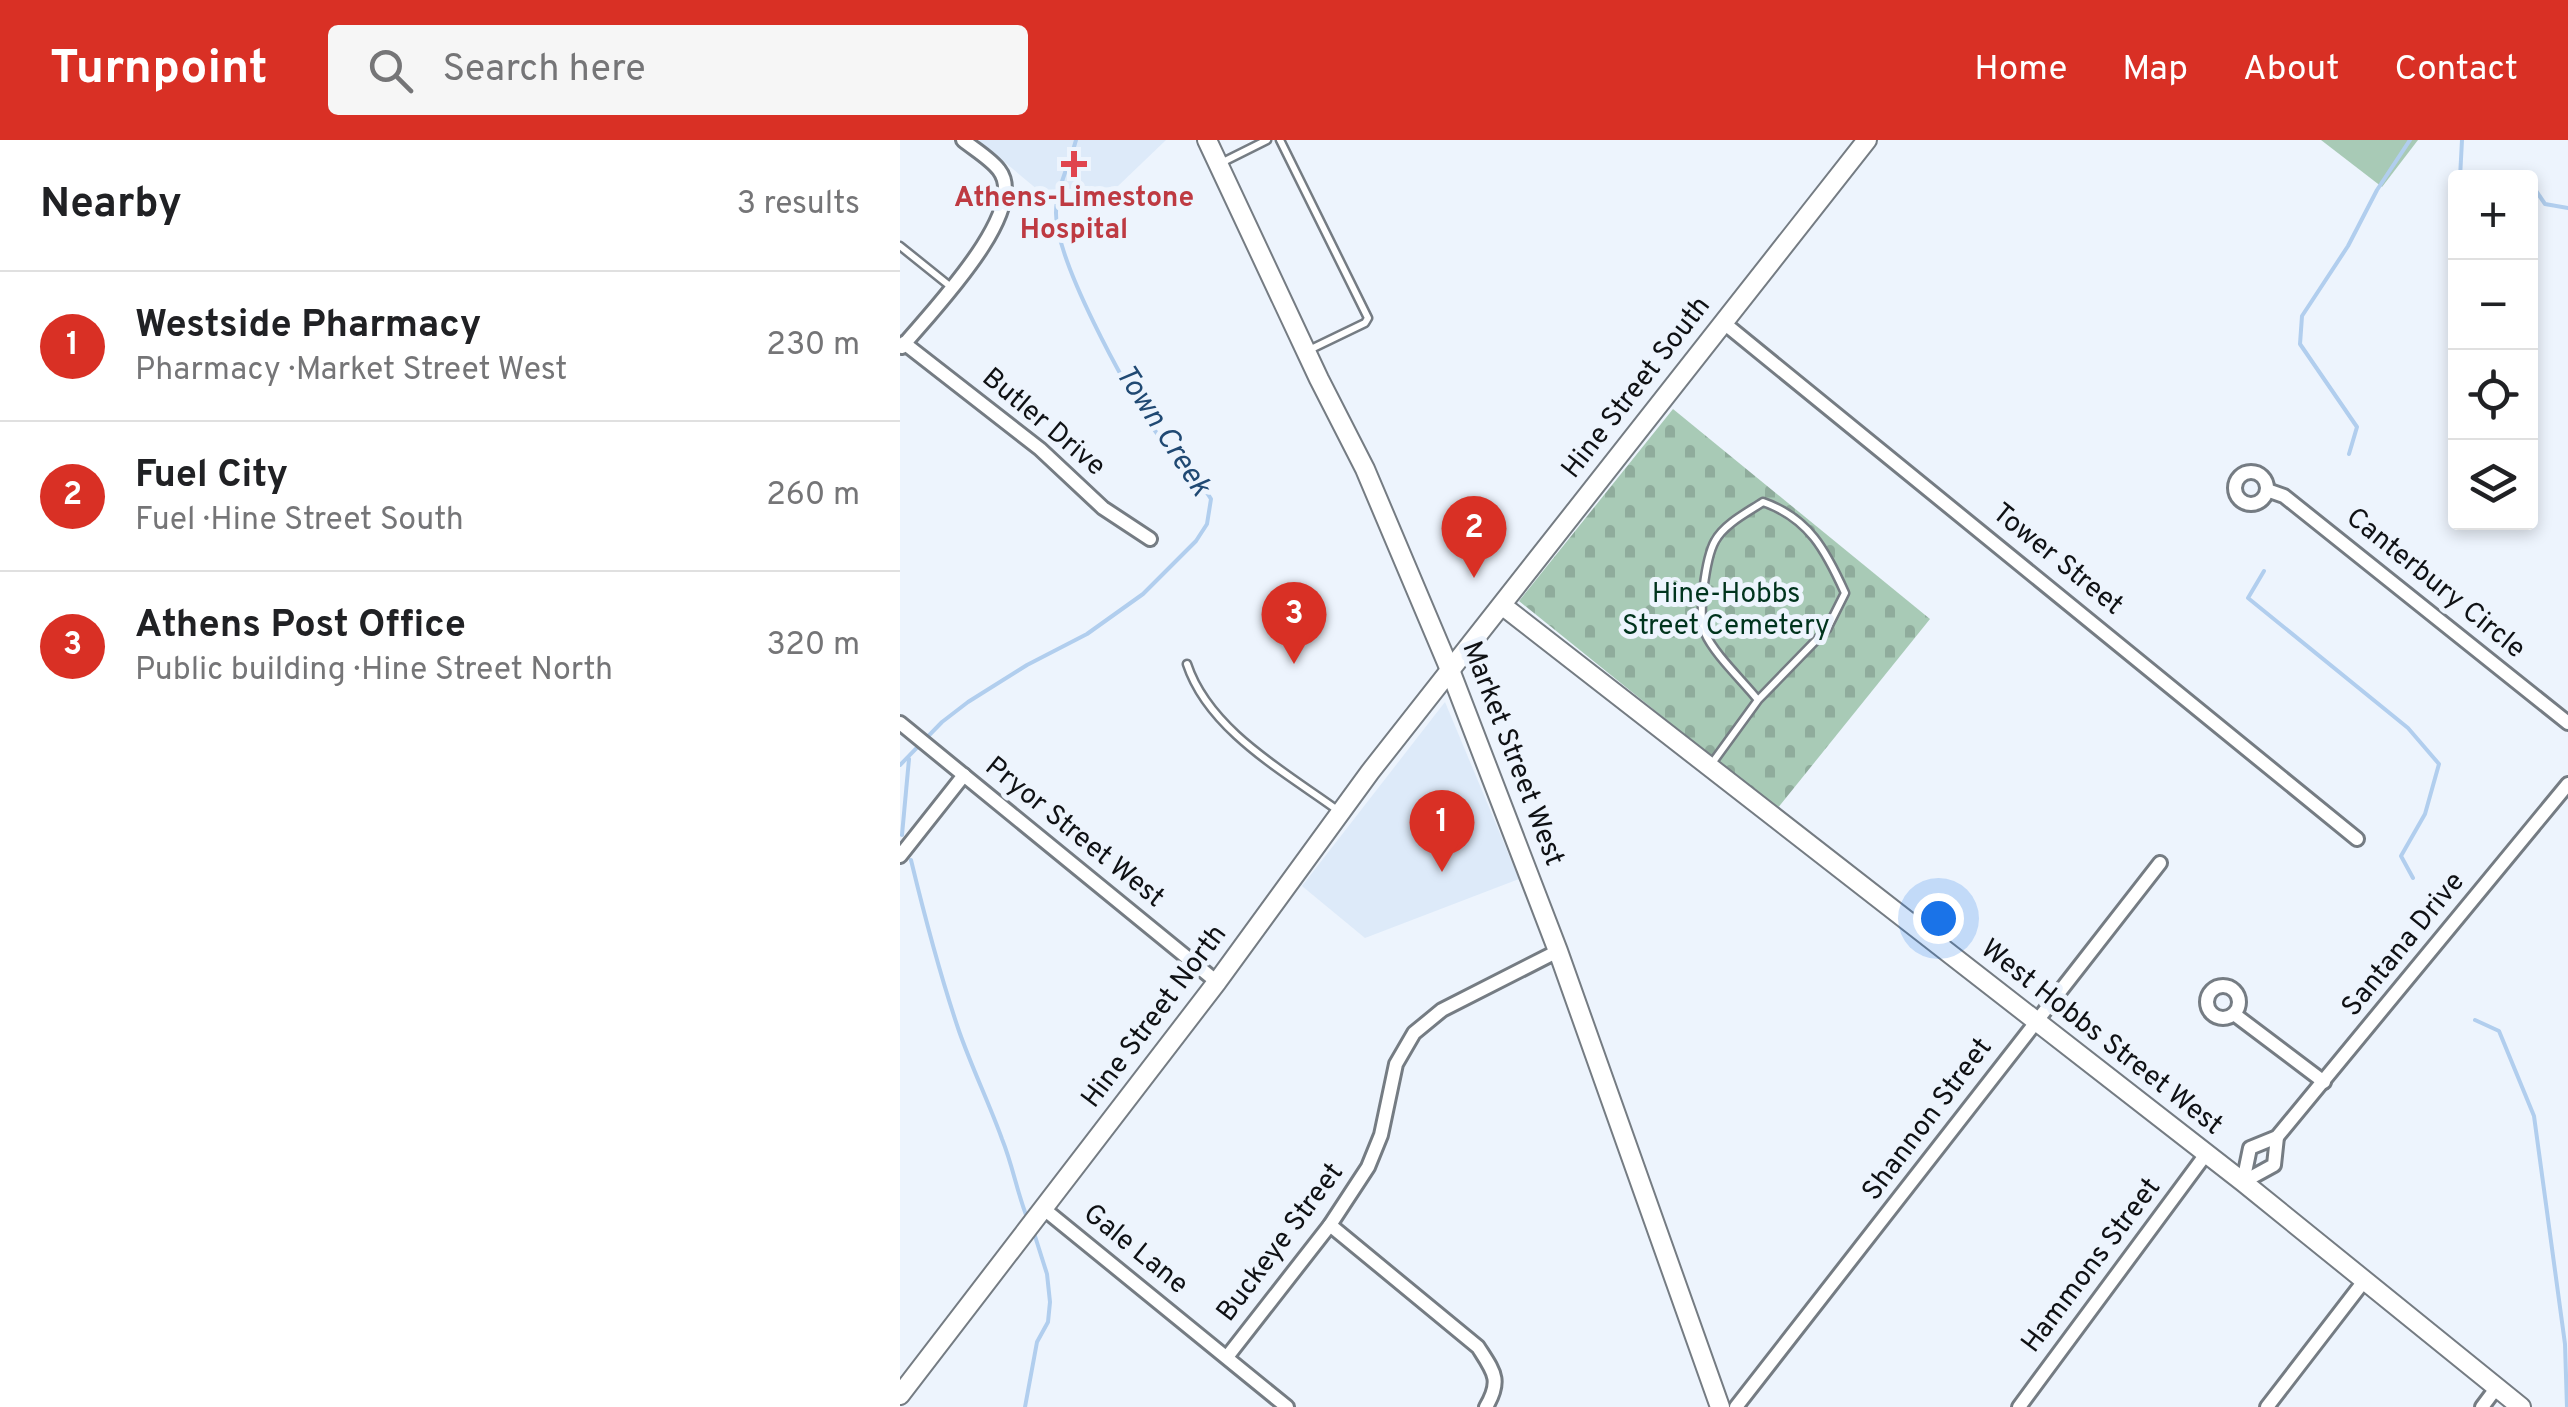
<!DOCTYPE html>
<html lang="en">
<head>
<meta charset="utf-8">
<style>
	:root { --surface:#fff; --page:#f6f6f6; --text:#202124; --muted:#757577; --line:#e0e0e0; --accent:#d93025 }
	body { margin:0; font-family:Overpass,sans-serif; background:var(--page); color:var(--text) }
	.controls { position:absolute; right:30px; top:30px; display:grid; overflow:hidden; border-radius:10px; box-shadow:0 5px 15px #0003 }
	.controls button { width:90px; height:90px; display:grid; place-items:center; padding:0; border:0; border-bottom:2px solid var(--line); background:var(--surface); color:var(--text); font:50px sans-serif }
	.you { position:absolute; left:1038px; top:778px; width:35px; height:35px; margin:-25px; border:8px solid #fff; border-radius:50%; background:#1a73e8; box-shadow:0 0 0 15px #1a73e833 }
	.badge { display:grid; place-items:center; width:65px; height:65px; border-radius:50%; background:var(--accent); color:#fff; font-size:32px; font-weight:700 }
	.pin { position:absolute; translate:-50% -82px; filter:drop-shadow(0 2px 5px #0008) }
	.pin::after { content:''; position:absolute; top:52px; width:35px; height:30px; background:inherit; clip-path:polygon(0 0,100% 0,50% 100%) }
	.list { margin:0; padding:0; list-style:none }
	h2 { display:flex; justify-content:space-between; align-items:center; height:130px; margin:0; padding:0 40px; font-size:42px }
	h2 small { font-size:32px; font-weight:400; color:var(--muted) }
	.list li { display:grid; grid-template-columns:65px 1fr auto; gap:30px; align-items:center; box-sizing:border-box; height:150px; padding:0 40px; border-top:2px solid var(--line) }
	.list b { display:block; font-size:38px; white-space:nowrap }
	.list p { margin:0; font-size:32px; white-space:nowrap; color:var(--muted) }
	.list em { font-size:32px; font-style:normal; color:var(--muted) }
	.icon { flex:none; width:55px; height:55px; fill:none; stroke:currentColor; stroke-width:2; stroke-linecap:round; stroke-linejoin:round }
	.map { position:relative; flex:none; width:1668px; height:1267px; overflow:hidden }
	header { display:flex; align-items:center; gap:60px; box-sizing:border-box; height:140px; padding:0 50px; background:var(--accent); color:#fff }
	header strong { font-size:48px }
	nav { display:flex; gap:55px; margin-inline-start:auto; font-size:35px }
	.search { width:700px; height:90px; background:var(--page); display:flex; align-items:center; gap:25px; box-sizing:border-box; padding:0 35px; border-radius:10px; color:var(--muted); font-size:38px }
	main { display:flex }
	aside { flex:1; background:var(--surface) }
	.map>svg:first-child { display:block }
</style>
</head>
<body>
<header>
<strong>Turnpoint</strong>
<div class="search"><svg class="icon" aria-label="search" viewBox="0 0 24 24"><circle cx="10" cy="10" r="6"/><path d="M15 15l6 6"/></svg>Search here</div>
<nav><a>Home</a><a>Map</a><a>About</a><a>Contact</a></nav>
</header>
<main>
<aside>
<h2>Nearby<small>3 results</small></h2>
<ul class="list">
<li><span class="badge">1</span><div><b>Westside Pharmacy</b><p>Pharmacy · Market Street West</p></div><em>230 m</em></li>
<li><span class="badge">2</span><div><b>Fuel City</b><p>Fuel · Hine Street South</p></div><em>260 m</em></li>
<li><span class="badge">3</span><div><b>Athens Post Office</b><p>Public building · Hine Street North</p></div><em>320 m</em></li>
</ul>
</aside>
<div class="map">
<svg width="1668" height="1267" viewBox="0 0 1668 1267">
	<defs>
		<pattern id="cemetery-stones" width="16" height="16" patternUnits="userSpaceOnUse" patternTransform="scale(2.5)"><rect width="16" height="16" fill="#a8cab6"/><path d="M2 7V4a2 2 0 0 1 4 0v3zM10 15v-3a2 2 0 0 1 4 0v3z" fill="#8fac9c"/></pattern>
	</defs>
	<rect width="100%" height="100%" fill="#edf4fd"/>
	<g fill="#ddeaf9">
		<polygon points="78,0 266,0 217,47 138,50"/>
		<polygon points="545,562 619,739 465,798 402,746"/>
	</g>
	<polygon fill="url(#cemetery-stones)" points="773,269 1030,479 877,669 619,461"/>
	<polygon fill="#a8cab6" points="1421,0 1518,0 1482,47"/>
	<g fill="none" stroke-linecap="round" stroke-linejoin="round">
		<g stroke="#b1ceee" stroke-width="4">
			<polyline points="1560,38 1562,0"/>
			<polyline points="1599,38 1604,33 1624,33 1627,38"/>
			<polyline points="1630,42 1645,64 1668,68"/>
			<polyline points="1449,314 1457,287 1400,204 1402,176 1448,106 1477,50 1510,0"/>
			<polyline points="1364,431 1348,458 1508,588 1539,624 1525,674 1501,716 1513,738"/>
			<path d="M0,625L42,582L68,562L127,525L187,494L243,454L296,401L307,384L311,359C295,332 271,314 253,288C225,246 156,122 156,73C156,49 170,23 176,0"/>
			<polyline points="2,695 9,619"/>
			<path d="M11,720C25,778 40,835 59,891C72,928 89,963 102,999C113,1026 117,1053 128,1080"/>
			<polyline points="1575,880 1599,891 1634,976 1665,1204 1667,1267"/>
			<polyline points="125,1267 137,1202 148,1182 150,1162 147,1134 134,1093"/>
		</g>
		<g stroke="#757c83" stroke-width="11">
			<g id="lane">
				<polyline points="380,0 468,178 465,183 407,211"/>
				<polyline points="319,24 367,0"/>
				<polyline points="0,106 51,147"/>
				<path d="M287,524C309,591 387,633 440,672"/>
				<path d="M810,626L858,560L927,489L945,453C926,411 909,378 863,362C848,372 824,384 815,401C806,417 797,477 805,493C814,514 843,541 858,560"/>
			</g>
		</g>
		<g stroke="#757c83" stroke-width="18">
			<g id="street">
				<polyline points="824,183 1457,699"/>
				<polyline points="4,203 140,309 203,368 250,399"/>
				<path d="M2,207C27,176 131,71 99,30C91,19 74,9 63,0"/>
				<circle cx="1351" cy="348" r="16"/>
				<polyline points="1367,350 1384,356 1668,583"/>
				<polyline points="0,583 317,842"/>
				<polyline points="0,716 64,635"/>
				<circle cx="1323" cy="862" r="16"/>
				<polyline points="1334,874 1424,942"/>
				<polyline points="1343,1042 1350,1008 1377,997 1668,644"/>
				<polyline points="1343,1042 1374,1025 1377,997"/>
				<polyline points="144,1069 387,1267"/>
				<path d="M430,1085L578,1207C594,1232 602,1240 586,1267"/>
				<polyline points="327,1217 430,1085 468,1027 481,995 496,924 514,893 542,870 658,811"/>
				<polyline points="836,1267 1260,723"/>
				<polyline points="1119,1267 1306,1014"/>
				<polyline points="1367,1267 1464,1141"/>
				<polyline points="1582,1267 1597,1247"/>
			</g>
		</g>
		<g stroke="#757c83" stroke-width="22">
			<g id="secondary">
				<polyline points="307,0 419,239 465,329 550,530 658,811 820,1267"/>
				<polyline points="603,466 1343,1042 1621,1267"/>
				<polyline points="0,1255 317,842 470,632 967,0"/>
			</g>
		</g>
		<use href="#lane" stroke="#fff" stroke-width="6"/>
		<use href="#street" stroke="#fff" stroke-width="12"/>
		<use href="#secondary" stroke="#fff" stroke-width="18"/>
	</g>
	<path fill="#e0444e" stroke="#edf4fd" stroke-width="4" d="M169 9h10v10h10v10h-10v10h-10v-10h-10v-10h10z"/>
	<g text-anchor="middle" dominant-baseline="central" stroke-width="10" stroke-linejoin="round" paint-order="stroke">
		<g font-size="28" font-weight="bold" fill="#be3a42" stroke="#edf4fd">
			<text x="174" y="59">Athens-Limestone<tspan x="174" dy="32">Hospital</tspan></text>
		</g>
		<g font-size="28" fill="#0f1114" stroke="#edf4fd">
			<text transform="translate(737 248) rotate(-52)">Hine Street South</text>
			<text transform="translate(143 283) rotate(40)">Butler Drive</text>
			<text transform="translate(1157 420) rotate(39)">Tower Street</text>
			<text transform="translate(1535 444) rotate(39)">Canterbury Circle</text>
			<text transform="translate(612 614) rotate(69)">Market Street West</text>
			<text transform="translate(174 693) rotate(39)">Pryor Street West</text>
			<text transform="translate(1504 805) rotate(-51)">Santana Drive</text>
			<text transform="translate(255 877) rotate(-53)">Hine Street North</text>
			<text transform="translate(1201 898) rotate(38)">West Hobbs Street West</text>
			<text transform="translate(1028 980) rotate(-53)">Shannon Street</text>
			<text transform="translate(381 1103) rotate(-53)">Buckeye Street</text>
			<text transform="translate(235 1110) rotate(39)">Gale Lane</text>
			<text transform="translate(1192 1126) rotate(-53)">Hammons Street</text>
		</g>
		<g font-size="28" fill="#00341d" stroke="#edf4fd">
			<text x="826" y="455">Hine-Hobbs<tspan x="826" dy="32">Street Cemetery</tspan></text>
		</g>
		<g font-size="30" font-style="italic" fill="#204973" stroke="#edf4fd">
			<text transform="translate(262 291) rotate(57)">Town Creek</text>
		</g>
	</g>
</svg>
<div class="controls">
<button>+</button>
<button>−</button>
<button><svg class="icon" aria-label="locate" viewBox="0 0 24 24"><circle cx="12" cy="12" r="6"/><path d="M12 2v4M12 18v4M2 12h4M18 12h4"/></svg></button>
<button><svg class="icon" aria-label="layers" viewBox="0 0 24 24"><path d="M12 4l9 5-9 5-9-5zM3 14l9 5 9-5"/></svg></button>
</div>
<div class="you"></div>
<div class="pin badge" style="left:542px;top:732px">1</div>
<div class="pin badge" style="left:574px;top:438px">2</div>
<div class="pin badge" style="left:394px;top:524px">3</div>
</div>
</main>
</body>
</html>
